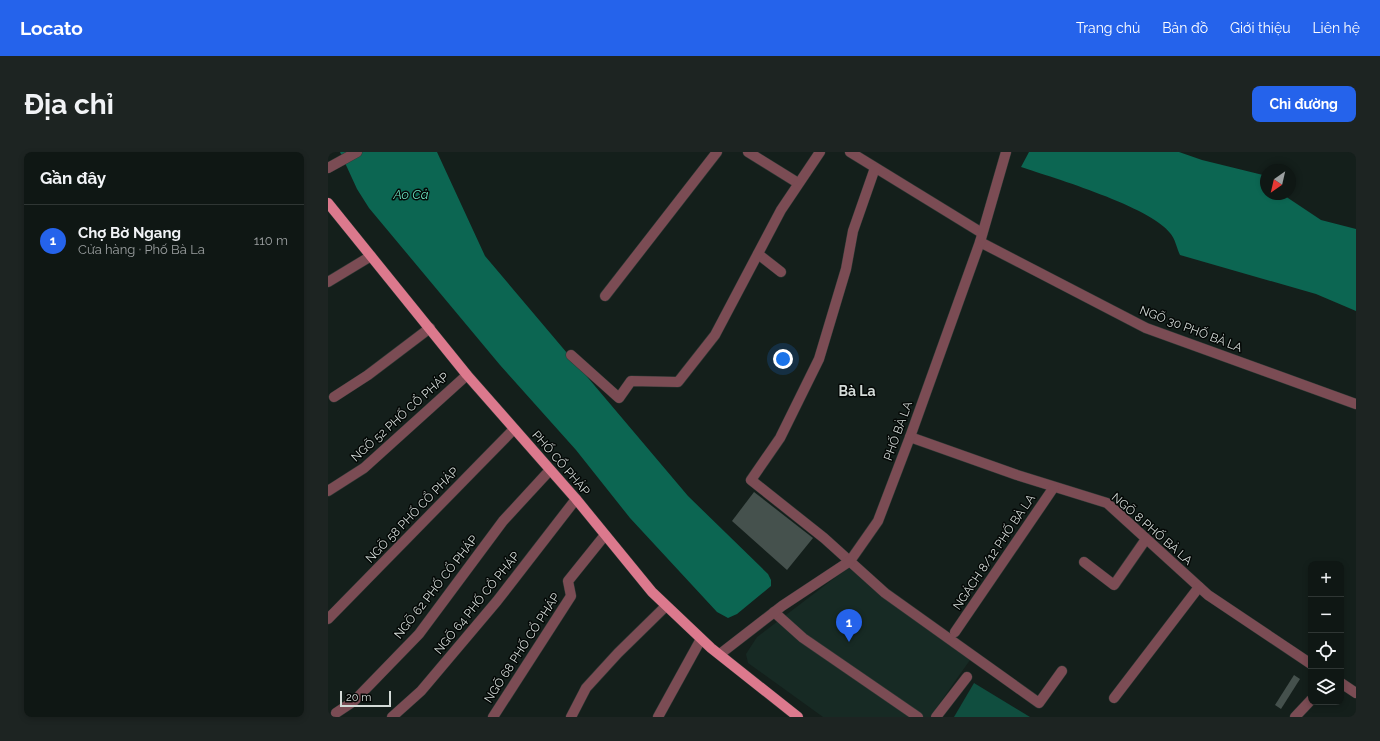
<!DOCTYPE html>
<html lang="vi">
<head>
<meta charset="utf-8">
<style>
	:root { --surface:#0f1714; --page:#1d2422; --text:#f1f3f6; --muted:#9b9fa0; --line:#2f3634; --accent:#2563eb }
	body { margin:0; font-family:Raleway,sans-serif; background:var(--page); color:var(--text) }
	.controls { position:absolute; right:12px; bottom:12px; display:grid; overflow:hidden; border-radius:8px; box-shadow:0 2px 6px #0003 }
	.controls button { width:36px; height:36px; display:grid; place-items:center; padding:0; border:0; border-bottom:1px solid var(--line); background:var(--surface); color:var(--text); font:20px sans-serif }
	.compass { position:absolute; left:932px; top:12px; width:36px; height:36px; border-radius:50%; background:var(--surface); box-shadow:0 2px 6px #0003; rotate:214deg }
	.scale { position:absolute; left:12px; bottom:10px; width:51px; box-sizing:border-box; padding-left:4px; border:2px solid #d4dbd8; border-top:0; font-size:11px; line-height:14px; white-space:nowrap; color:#d4dbd8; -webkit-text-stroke:3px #040806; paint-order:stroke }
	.you { position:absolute; left:455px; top:207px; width:14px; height:14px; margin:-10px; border:3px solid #fff; border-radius:50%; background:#1a73e8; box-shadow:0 0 0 6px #1a73e833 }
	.badge { display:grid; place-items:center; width:26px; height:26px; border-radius:50%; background:var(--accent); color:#fff; font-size:13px; font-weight:700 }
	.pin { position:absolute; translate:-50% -33px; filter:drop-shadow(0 1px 2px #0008) }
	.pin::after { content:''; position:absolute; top:21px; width:14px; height:12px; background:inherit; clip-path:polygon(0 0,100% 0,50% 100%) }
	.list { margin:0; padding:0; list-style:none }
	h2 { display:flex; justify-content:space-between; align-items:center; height:52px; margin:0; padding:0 16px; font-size:17px }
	h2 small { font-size:13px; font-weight:400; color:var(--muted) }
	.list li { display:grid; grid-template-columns:26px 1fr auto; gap:12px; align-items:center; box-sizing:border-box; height:72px; padding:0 16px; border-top:1px solid var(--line) }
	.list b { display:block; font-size:15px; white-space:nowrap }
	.list p { margin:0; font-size:13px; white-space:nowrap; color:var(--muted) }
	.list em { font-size:13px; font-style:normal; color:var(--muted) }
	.icon { flex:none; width:22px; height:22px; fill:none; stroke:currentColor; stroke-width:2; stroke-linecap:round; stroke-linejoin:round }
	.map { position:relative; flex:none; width:1028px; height:565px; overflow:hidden; border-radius:8px }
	header { display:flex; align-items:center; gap:24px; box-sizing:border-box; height:56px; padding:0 20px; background:var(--accent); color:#fff }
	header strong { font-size:19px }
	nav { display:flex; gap:22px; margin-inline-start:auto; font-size:14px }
	.intro { display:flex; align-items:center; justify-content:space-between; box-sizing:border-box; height:96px; padding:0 24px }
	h1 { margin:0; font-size:28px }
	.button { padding:10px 18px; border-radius:8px; background:var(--accent); color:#fff; font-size:14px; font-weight:700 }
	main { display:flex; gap:24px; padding:0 24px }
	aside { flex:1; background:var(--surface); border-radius:8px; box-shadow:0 2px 6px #0003 }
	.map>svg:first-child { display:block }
</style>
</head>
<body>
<header>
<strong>Locato</strong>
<nav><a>Trang chủ</a><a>Bản đồ</a><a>Giới thiệu</a><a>Liên hệ</a></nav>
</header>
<div class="intro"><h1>Địa chỉ</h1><a class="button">Chỉ đường</a></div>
<main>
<aside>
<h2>Gần đây<small></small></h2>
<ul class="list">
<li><span class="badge">1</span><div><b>Chợ Bờ Ngang</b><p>Cửa hàng · Phố Bà La</p></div><em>110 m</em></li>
</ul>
</aside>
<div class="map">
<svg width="1028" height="565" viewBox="0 0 1028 565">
	<rect width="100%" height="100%" fill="#141f1b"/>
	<polygon fill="#172a24" points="521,415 556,444 642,508 602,565 495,565 420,511 418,502 429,485"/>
	<polygon fill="#104e3f" points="646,531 702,565 626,565"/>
	<g fill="#0c6652">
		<polygon points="12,0 109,0 157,104 360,344 440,422 443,428 443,434 409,462 400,466 389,460 302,366 248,298 172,213 41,56 29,37"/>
		<path d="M701,0H851L874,8L935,23L938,27V42H954L993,68L1028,77V159L988,142L852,103C849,97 847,86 842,81C823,55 726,26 693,15Z"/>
	</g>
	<g fill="#45514d">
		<polygon points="426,340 485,386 459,418 404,369"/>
		<polygon points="966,523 972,527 953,557 947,553"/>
	</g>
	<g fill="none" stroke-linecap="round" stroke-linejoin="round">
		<g stroke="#2f3935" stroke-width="11">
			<g id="minor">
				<polyline points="420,0 470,31"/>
				<polyline points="522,0 654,81"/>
				<polyline points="0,16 29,0"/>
				<polyline points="547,16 525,79 518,117 491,207 452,286 423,328 496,386 557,441 711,551 734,519"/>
				<polyline points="652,90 818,176 1028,252"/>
				<polyline points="430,102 453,120"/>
				<polyline points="0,130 43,104"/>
				<polyline points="277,144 389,0"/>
				<polyline points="243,203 291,246 303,229 350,230 387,183 453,58 492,0"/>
				<polyline points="6,245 40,223 102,176"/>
				<polyline points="582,285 689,323 779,351 880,443 983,512"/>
				<polyline points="0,339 36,316 139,223"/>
				<polyline points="756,410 786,433 818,387"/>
				<polyline points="446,460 475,486 590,565"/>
				<polyline points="0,467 186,277"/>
				<polyline points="627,480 726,335"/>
				<polyline points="392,502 454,454 522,409 550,369 582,285 652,90 678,0"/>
				<polyline points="1013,531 1028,541"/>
				<polyline points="786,546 871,435"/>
				<polyline points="8,561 26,549 91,482 175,369 222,318"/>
				<polyline points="64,565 93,539 169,449 248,347"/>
				<polyline points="165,565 243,444 240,429 277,383"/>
				<polyline points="243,565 258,536 290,501 338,454"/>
				<polyline points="330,565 373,487"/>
				<polyline points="608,565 639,525"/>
				<polyline points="967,565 983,548"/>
			</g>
		</g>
		<g stroke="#2f3935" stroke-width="11">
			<polyline id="major" points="0,51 139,223 248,347 324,440 383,496 470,565"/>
		</g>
		<use href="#minor" stroke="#7b4c54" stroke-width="10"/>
		<use href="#major" stroke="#dc798d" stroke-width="10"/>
	</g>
	<g text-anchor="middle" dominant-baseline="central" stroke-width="3" stroke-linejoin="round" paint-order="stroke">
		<g font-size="12" fill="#d4dbd8" stroke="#040806">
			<text transform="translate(863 177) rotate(21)">NGÕ 30 PHỐ BÀ LA</text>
			<text transform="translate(72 265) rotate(-42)">NGÕ 52 PHỐ CỔ PHÁP</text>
			<text transform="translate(570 279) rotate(-70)">PHỐ BÀ LA</text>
			<text transform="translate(233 311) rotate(49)">PHỐ CỔ PHÁP</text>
			<text transform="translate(84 363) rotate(-46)">NGÕ 58 PHỐ CỔ PHÁP</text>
			<text transform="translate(824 377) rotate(41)">NGÕ 8 PHỐ BÀ LA</text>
			<text transform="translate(666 400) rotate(-56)">NGÁCH 8/12 PHỐ BÀ LA</text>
			<text transform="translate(108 435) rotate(-52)">NGÕ 62 PHỐ CỔ PHÁP</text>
			<text transform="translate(149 451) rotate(-51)">NGÕ 64 PHỐ CỔ PHÁP</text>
			<text transform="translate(194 496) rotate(-57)">NGÕ 68 PHỐ CỔ PHÁP</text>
		</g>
		<g font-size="13" font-style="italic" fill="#69dbba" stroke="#040806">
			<text x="83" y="42">Ao Cả</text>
		</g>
		<g font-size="14" font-weight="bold" fill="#d4dbd8" stroke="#040806">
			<text x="529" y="239">Bà La</text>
		</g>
	</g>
</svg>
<div class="controls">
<button>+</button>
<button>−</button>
<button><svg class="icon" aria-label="locate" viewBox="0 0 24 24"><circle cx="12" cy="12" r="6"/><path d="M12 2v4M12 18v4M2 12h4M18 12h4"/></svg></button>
<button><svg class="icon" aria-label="layers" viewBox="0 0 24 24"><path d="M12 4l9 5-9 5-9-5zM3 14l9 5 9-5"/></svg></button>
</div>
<svg class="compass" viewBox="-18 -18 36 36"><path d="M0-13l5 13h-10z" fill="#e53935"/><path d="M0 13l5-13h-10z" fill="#9b9fa0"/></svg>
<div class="scale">20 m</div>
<div class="you"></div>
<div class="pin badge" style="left:521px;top:490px">1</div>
</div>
</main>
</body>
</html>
